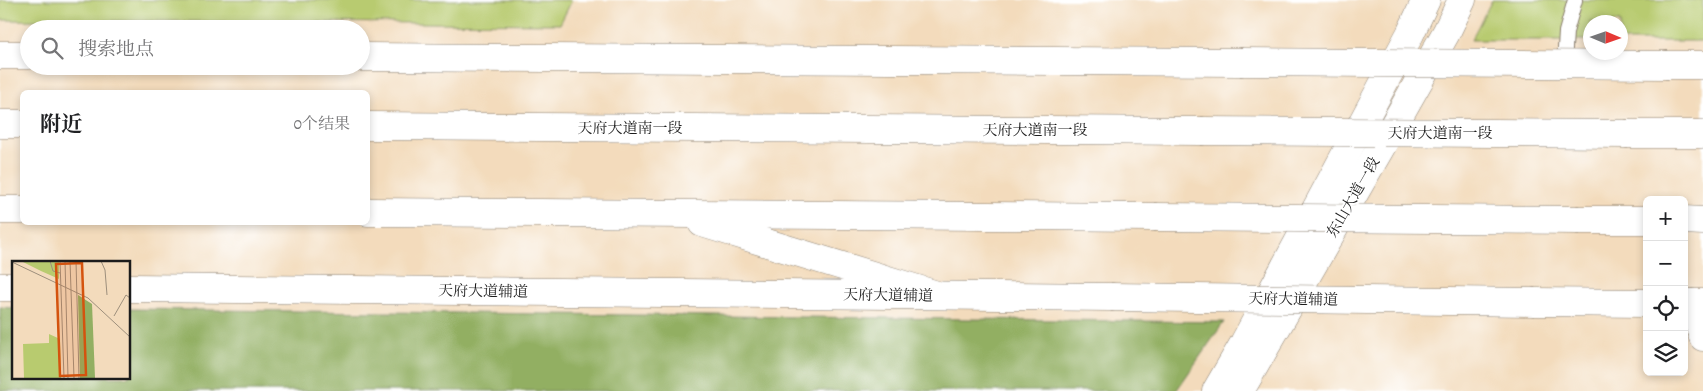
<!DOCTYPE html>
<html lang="zh">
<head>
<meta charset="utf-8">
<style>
	:root { --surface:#fff; --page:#f6f6f6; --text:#202124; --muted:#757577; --line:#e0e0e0 }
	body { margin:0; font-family:Alegreya,"Noto Serif SC",serif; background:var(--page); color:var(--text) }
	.controls { position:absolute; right:15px; bottom:15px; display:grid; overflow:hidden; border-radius:8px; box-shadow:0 2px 8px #0003 }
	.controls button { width:45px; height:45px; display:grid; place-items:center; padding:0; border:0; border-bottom:1px solid var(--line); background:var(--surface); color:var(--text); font:25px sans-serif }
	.compass { position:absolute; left:1583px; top:15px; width:45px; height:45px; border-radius:50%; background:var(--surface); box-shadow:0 2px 8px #0003; rotate:92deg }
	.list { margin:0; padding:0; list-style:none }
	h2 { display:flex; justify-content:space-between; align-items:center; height:65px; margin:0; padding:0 20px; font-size:21px }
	h2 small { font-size:16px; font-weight:400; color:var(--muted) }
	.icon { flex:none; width:28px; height:28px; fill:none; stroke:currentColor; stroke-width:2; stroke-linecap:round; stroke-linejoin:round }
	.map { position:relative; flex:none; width:1703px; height:391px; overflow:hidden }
	.search { position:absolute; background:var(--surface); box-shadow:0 2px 8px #0003; left:20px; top:20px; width:350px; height:55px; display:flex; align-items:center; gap:12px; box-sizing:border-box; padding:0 18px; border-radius:28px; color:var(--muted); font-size:19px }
	.panel { position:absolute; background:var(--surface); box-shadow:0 2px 8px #0003; left:20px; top:90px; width:350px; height:135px; border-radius:8px }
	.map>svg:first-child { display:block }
</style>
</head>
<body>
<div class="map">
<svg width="1703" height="391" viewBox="0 0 1703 391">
	<rect width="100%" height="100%" fill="#fff"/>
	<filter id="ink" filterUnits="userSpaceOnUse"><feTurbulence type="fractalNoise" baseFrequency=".02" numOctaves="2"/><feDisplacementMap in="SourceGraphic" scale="10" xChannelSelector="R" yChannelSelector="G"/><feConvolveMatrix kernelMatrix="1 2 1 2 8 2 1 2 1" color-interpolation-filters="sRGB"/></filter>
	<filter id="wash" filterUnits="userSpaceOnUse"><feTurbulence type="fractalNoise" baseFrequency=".0096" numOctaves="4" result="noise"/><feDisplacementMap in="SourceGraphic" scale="20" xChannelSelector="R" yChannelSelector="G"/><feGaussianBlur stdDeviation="1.12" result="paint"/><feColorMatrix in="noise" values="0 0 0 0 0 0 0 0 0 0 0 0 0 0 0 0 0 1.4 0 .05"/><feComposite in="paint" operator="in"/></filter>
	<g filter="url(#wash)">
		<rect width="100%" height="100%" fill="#f3dbbc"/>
		<g fill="#b8cb6f" stroke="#6a7446">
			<polygon points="0,0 572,0 560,24 0,20"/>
			<polygon points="1492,0 1703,0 1703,41 1621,41 1620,22 1590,22 1590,40 1471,40"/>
		</g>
		<polygon fill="#92af62" stroke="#57663f" points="0,307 14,308 14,377 129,377 129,309 1224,322 1176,391 0,391"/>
	</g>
	<g filter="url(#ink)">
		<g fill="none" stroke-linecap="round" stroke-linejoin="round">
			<g stroke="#887c6c" stroke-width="16">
				<polyline id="lane" points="1564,64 1566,32 1575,0"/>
			</g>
			<g stroke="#887c6c" stroke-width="29">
				<polyline id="street" points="1692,303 1703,337"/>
			</g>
			<g stroke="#887c6c" stroke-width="29">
				<g id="secondary">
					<polyline points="0,55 29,55"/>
					<polyline points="361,57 1240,62"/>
					<polyline points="1668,65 1703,65"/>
					<polyline points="0,287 14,287"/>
					<polyline points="129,288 1111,297"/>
					<polyline points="1535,302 1647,303"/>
					<polyline points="1684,303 1703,303"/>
					<polyline points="1216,391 1244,343 1410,34 1426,0"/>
					<polyline points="1240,391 1395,123 1446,33 1462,0"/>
				</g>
			</g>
			<g stroke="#887c6c" stroke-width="29">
				<g id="highway">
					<polyline points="0,124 22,124"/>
					<polyline points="368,126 1201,131"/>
					<polyline points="1628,134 1703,134"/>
					<polyline points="0,210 22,210"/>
					<polyline points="368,212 1154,217"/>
					<polyline points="1579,220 1647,220"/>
					<polyline points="1684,220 1703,221"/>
					<polyline points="702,223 937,295"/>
				</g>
			</g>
			<use href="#lane" stroke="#fff" stroke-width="14"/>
			<use href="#street" stroke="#fff" stroke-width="28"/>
			<use href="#secondary" stroke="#fff" stroke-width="28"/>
			<use href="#highway" stroke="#fff" stroke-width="28"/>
			<g stroke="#887c6c" stroke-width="29" stroke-linecap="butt">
				<g id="secondary-bridge">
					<polyline points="1240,62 1668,65"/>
					<polyline points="1111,297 1535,302"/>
				</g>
			</g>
			<g stroke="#887c6c" stroke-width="29" stroke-linecap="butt">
				<g id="highway-bridge">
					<polyline points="1201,131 1628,134"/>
					<polyline points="1154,217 1579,220"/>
				</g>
			</g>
			<use href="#secondary-bridge" stroke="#fff" stroke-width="28"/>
			<use href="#highway-bridge" stroke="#fff" stroke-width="28"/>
		</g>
	</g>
	<g text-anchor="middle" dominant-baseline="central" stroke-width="4" stroke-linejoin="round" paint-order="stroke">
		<g font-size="15" fill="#1c1c1c" stroke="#fff">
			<text x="630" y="128">天府大道南一段</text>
			<text x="1035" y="130">天府大道南一段</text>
			<text x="1440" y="133">天府大道南一段</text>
			<text transform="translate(1353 197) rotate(-60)">东山大道一段</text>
			<text transform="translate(483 291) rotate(1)">天府大道辅道</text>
			<text transform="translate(888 295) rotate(1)">天府大道辅道</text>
			<text transform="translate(1293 299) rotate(1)">天府大道辅道</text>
		</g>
	</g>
	<g transform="translate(12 261)">
		<rect width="118" height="118" fill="#f3dbbc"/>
		<path d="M9,0H47V18L29,10ZM37,73L48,78L49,117H12L11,83L37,82Z" fill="#b8cb6f"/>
		<path d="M66,34L80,43L83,117H68Z" fill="#92af62"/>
		<path fill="none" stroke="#9d8f7c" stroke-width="1" d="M38,0L41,10L48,12M48,0L52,117M53,0L56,117M58,0L62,117M64,0L67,117M89,0L93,9L95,34M0,1L76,37L118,76M102,55L114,34L118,37"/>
		<path fill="#d4530e" fill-opacity="0.15" stroke="#d4530e" stroke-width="2.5" d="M70,2L74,114L48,115L44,3Z"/>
		<rect width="118" height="118" fill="none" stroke="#1c1c1c" stroke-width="2.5"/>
	</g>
</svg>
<div class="controls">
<button>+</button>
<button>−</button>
<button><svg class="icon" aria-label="locate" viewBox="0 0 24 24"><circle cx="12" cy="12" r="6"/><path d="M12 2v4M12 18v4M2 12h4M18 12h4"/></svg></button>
<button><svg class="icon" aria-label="layers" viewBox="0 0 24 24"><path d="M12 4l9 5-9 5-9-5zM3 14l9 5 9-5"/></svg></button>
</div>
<svg class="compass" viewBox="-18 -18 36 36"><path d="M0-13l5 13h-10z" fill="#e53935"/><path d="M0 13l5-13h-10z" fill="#757577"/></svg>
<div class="search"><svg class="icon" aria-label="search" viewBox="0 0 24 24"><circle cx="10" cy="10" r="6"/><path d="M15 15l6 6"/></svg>搜索地点</div>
<section class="panel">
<h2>附近<small>0个结果</small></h2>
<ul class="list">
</ul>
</section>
</div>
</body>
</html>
